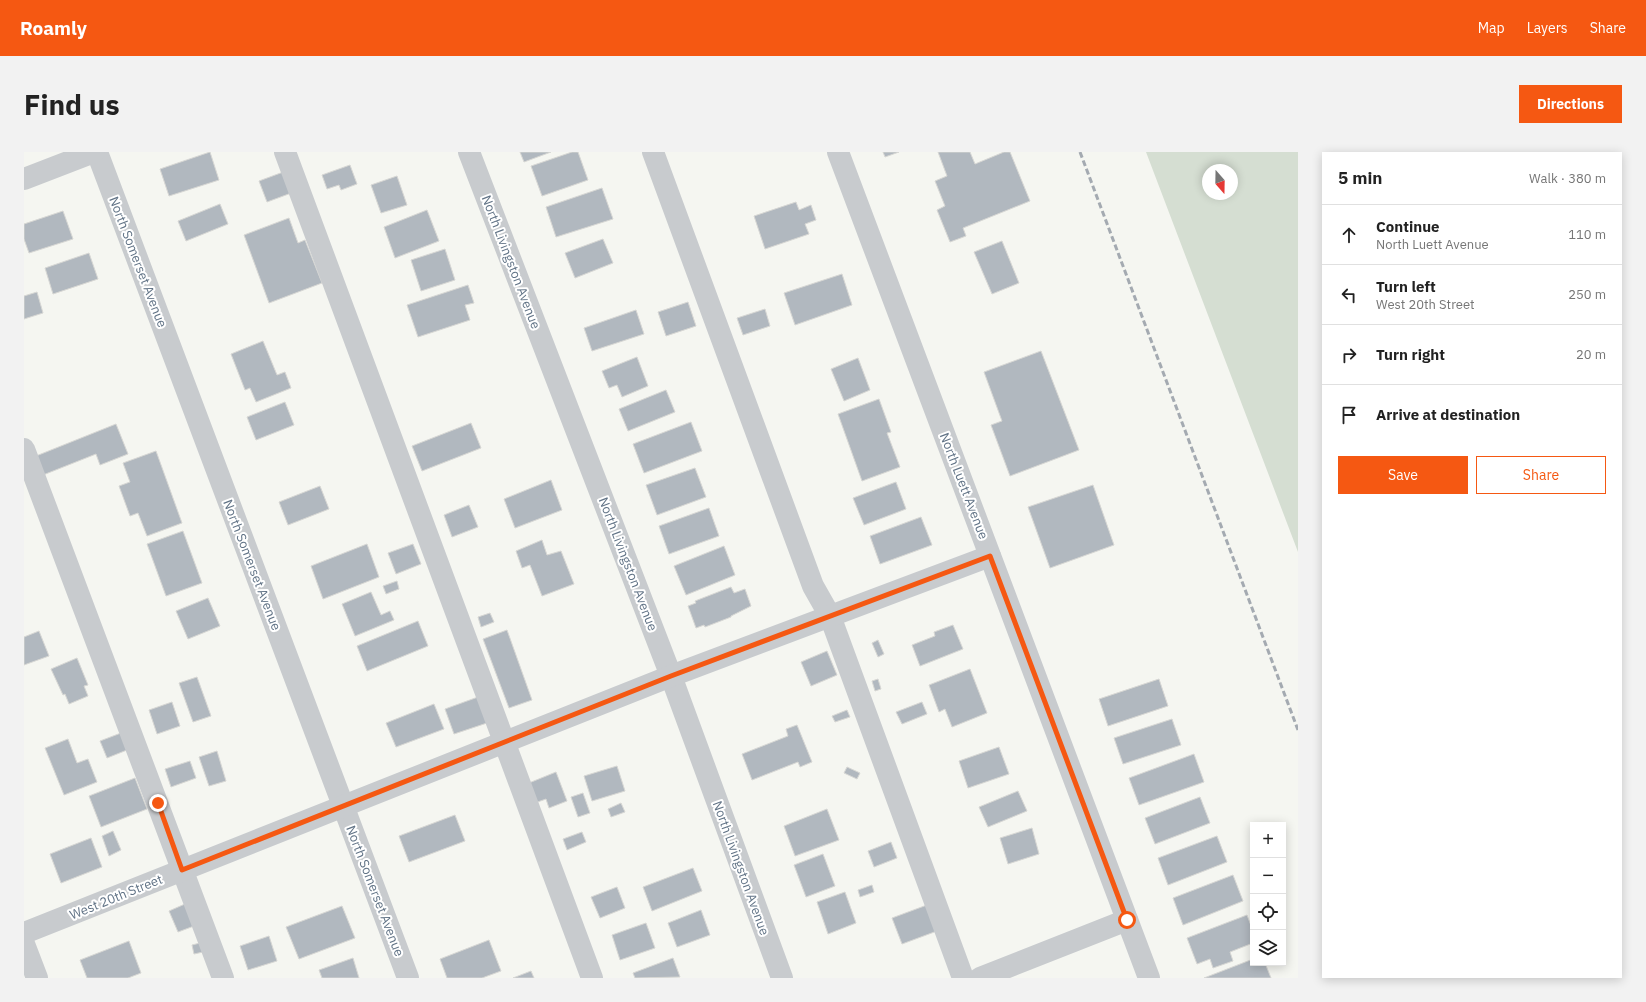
<!DOCTYPE html>
<html lang="en">
<head>
<meta charset="utf-8">
<style>
	:root { --surface:#fff; --page:#f2f2f2; --text:#222; --muted:#767676; --line:#e0e0e0; --accent:#f55812 }
	body { margin:0; font-family:"IBM Plex Sans",sans-serif; background:var(--page); color:var(--text) }
	.controls { position:absolute; right:12px; bottom:12px; display:grid; overflow:hidden; border-radius:0px; box-shadow:0 2px 10px #0003 }
	.controls button { width:36px; height:36px; display:grid; place-items:center; padding:0; border:0; border-bottom:1px solid var(--line); background:var(--surface); color:var(--text); font:20px sans-serif }
	.compass { position:absolute; left:1178px; top:12px; width:36px; height:36px; border-radius:50%; background:var(--surface); box-shadow:0 2px 10px #0003; rotate:160deg }
	.stop { position:absolute; width:12px; height:12px; margin:-9px; border:3px solid #f55812; border-radius:50%; background:#fff }
	.stop.end { background:#f55812; border-color:#fff; box-shadow:0 1px 4px #0008 }
	.list { margin:0; padding:0; list-style:none }
	h2 { display:flex; justify-content:space-between; align-items:center; height:52px; margin:0; padding:0 16px; font-size:17px }
	h2 small { font-size:13px; font-weight:400; color:var(--muted) }
	.list li { display:grid; grid-template-columns:26px 1fr auto; gap:12px; align-items:center; box-sizing:border-box; height:60px; padding:0 16px; border-top:1px solid var(--line) }
	.list b { display:block; font-size:15px; white-space:nowrap }
	.list p { margin:0; font-size:13px; white-space:nowrap; color:var(--muted) }
	.list em { font-size:13px; font-style:normal; color:var(--muted) }
	.actions { display:flex; gap:8px; padding:12px 16px }
	.actions a { flex:1; padding:9px 0; border:1px solid var(--accent); border-radius:0px; text-align:center; font-size:14px; color:var(--accent) }
	.actions .main { background:var(--accent); color:#fff }
	.icon { flex:none; width:22px; height:22px; fill:none; stroke:currentColor; stroke-width:2; stroke-linecap:round; stroke-linejoin:round }
	.map { position:relative; flex:none; width:1274px; height:826px; overflow:hidden; border-radius:0px }
	header { display:flex; align-items:center; gap:24px; box-sizing:border-box; height:56px; padding:0 20px; background:var(--accent); color:#fff }
	header strong { font-size:19px }
	nav { display:flex; gap:22px; margin-inline-start:auto; font-size:14px }
	.intro { display:flex; align-items:center; justify-content:space-between; box-sizing:border-box; height:96px; padding:0 24px }
	h1 { margin:0; font-size:28px }
	.button { padding:10px 18px; border-radius:0px; background:var(--accent); color:#fff; font-size:14px; font-weight:700 }
	main { display:flex; gap:24px; padding:0 24px }
	aside { flex:1; background:var(--surface); border-radius:0px; box-shadow:0 2px 10px #0003 }
	.map>svg:first-child { display:block }
</style>
</head>
<body>
<header>
<strong>Roamly</strong>
<nav><a>Map</a><a>Layers</a><a>Share</a></nav>
</header>
<div class="intro"><h1>Find us</h1><a class="button">Directions</a></div>
<main>
<div class="map">
<svg width="1274" height="826" viewBox="0 0 1274 826">
	<rect width="100%" height="100%" fill="#f5f6f1"/>
	<path fill="#d5ded2" fill-rule="evenodd" d="M1122,0H1274V400ZM1184,18H1208V42H1184Z"/>
	<g fill="#b1b8bf" stroke="#d7d7d4">
		<polygon points="186,0 195,28 145,44 136,17"/>
		<polygon points="496,0 527,0 500,10"/>
		<polygon points="548,0 554,0 564,28 518,44 507,14"/>
		<polygon points="859,0 875,0 861,5"/>
		<polygon points="914,0 946,0 951,12 980,0 986,0 1006,49 939,76 942,84 926,90 913,58 921,54 911,29 923,24"/>
		<polygon points="326,13 333,32 317,38 315,33 303,37 298,23"/>
		<polygon points="262,19 270,40 243,50 235,29"/>
		<polygon points="373,24 383,53 357,61 347,33"/>
		<polygon points="578,36 589,67 532,85 522,55"/>
		<polygon points="772,50 775,58 787,53 792,68 781,72 785,82 741,97 730,64"/>
		<polygon points="196,52 204,72 162,89 154,69"/>
		<polygon points="403,58 415,89 371,106 360,75"/>
		<polygon points="39,59 49,87 5,101 0,87 0,72"/>
		<polygon points="265,66 274,91 281,88 298,131 245,151 220,83"/>
		<polygon points="579,87 589,111 551,126 541,101"/>
		<polygon points="978,89 995,131 968,142 950,100"/>
		<polygon points="421,97 431,128 397,139 387,108"/>
		<polygon points="65,101 74,127 29,142 21,116"/>
		<polygon points="818,122 828,153 771,173 760,141"/>
		<polygon points="444,133 450,151 441,153 446,168 394,185 383,153"/>
		<polygon points="13,140 19,161 0,167 0,144"/>
		<polygon points="664,150 672,174 642,184 634,160"/>
		<polygon points="741,157 746,174 719,183 713,166"/>
		<polygon points="612,158 620,182 568,199 560,176"/>
		<polygon points="239,189 253,223 261,220 267,236 232,250 226,236 221,238 207,202"/>
		<polygon points="1017,199 1055,298 986,324 967,273 978,269 960,220"/>
		<polygon points="613,205 624,234 598,245 593,233 585,236 578,219"/>
		<polygon points="834,206 846,238 820,249 807,217"/>
		<polygon points="642,238 651,260 604,279 595,257"/>
		<polygon points="855,247 867,280 863,281 876,315 838,329 814,262"/>
		<polygon points="261,250 270,273 232,288 223,265"/>
		<polygon points="667,270 678,299 620,321 609,292"/>
		<polygon points="447,271 457,296 398,319 388,294"/>
		<polygon points="92,272 104,302 76,313 72,302 19,323 12,304"/>
		<polygon points="132,299 158,371 123,384 114,361 106,364 95,334 106,330 99,311"/>
		<polygon points="671,316 682,345 633,363 622,333"/>
		<polygon points="527,328 538,358 491,376 480,347"/>
		<polygon points="872,330 882,357 840,373 829,346"/>
		<polygon points="1069,333 1090,393 1026,416 1004,355"/>
		<polygon points="296,334 305,357 264,373 255,350"/>
		<polygon points="445,353 454,375 428,385 420,363"/>
		<polygon points="685,356 695,384 645,402 635,374"/>
		<polygon points="897,365 908,393 856,412 846,384"/>
		<polygon points="159,379 178,431 142,444 123,392"/>
		<polygon points="518,388 523,403 537,399 550,432 518,444 506,413 498,416 492,399"/>
		<polygon points="343,392 355,425 299,447 287,414"/>
		<polygon points="389,392 397,412 372,422 364,401"/>
		<polygon points="700,394 711,423 662,443 650,414"/>
		<polygon points="373,429 375,437 362,442 359,434"/>
		<polygon points="707,435 710,441 721,437 727,454 707,464 707,465 681,475 680,473 672,476 664,454 672,451 671,449"/>
		<polygon points="347,440 357,463 366,459 370,468 331,484 318,452"/>
		<polygon points="184,446 196,474 164,487 152,459"/>
		<polygon points="466,461 470,470 457,475 454,465"/>
		<polygon points="394,469 404,494 343,519 333,494"/>
		<polygon points="929,473 939,497 896,514 888,493 911,484 910,480"/>
		<polygon points="483,478 508,548 485,556 459,487"/>
		<polygon points="15,479 25,504 0,513 0,485"/>
		<polygon points="854,488 860,502 854,505 848,491"/>
		<polygon points="803,499 813,523 787,534 777,510"/>
		<polygon points="53,506 64,533 60,534 64,544 45,552 41,542 39,543 27,517"/>
		<polygon points="946,517 963,561 928,575 921,557 915,560 905,533"/>
		<polygon points="173,525 187,564 169,570 155,531"/>
		<polygon points="854,527 857,537 851,539 848,529"/>
		<polygon points="1135,527 1144,554 1084,574 1075,547"/>
		<polygon points="454,545 463,571 430,582 421,557"/>
		<polygon points="148,550 156,574 133,582 125,558"/>
		<polygon points="898,550 903,562 878,572 872,560"/>
		<polygon points="410,552 420,577 372,595 362,571"/>
		<polygon points="823,558 826,565 811,570 808,564"/>
		<polygon points="1148,567 1157,593 1099,612 1090,586"/>
		<polygon points="773,573 788,610 776,615 774,610 728,628 718,602 764,584 762,577"/>
		<polygon points="97,581 103,598 83,606 76,589"/>
		<polygon points="44,587 53,611 64,607 73,630 40,643 21,596"/>
		<polygon points="975,595 985,622 944,636 935,609"/>
		<polygon points="193,599 202,629 185,634 175,605"/>
		<polygon points="1170,602 1180,630 1115,653 1105,626"/>
		<polygon points="166,609 172,626 147,635 141,617"/>
		<polygon points="593,614 601,639 568,649 560,624"/>
		<polygon points="823,615 836,621 833,627 820,621"/>
		<polygon points="532,620 543,649 525,656 522,647 508,652 500,633"/>
		<polygon points="111,626 123,657 77,675 65,644"/>
		<polygon points="994,639 1003,659 964,675 955,655"/>
		<polygon points="559,641 566,661 554,665 547,645"/>
		<polygon points="1176,645 1186,671 1131,692 1121,666"/>
		<polygon points="597,651 601,660 587,665 584,657"/>
		<polygon points="803,657 815,688 771,704 760,674"/>
		<polygon points="431,663 441,689 385,710 375,684"/>
		<polygon points="1008,676 1015,702 984,712 976,686"/>
		<polygon points="89,679 97,698 85,704 78,684"/>
		<polygon points="558,680 562,690 543,698 539,687"/>
		<polygon points="1193,684 1203,710 1144,733 1134,706"/>
		<polygon points="67,686 78,715 37,731 26,702"/>
		<polygon points="867,690 873,706 850,715 844,699"/>
		<polygon points="799,702 811,734 782,745 770,713"/>
		<polygon points="669,716 678,739 628,759 619,735"/>
		<polygon points="1209,723 1219,749 1159,773 1149,746"/>
		<polygon points="848,733 850,740 836,745 834,738"/>
		<polygon points="593,735 601,756 576,766 567,745"/>
		<polygon points="821,740 832,771 804,782 793,750"/>
		<polygon points="161,752 170,774 154,780 145,759"/>
		<polygon points="903,753 913,779 878,792 868,766"/>
		<polygon points="318,754 331,786 275,807 262,775"/>
		<polygon points="677,758 686,783 653,795 644,771"/>
		<polygon points="1223,763 1229,779 1229,791 1206,800 1209,809 1189,816 1186,807 1173,812 1163,786"/>
		<polygon points="622,771 631,796 596,808 588,783"/>
		<polygon points="245,784 253,809 224,818 216,794"/>
		<polygon points="465,788 477,819 458,826 423,826 416,807"/>
		<polygon points="105,789 117,821 104,826 63,826 56,808"/>
		<polygon points="176,791 179,800 170,802 168,793"/>
		<polygon points="329,806 335,826 298,826 295,818"/>
		<polygon points="649,806 656,825 611,826 609,821"/>
		<polygon points="1229,807 1229,811 1241,811 1247,826 1180,826"/>
		<polygon points="507,819 510,826 489,826"/>
	</g>
	<g fill="none" stroke-linecap="round" stroke-linejoin="round">
		<g stroke="#c8cbce" stroke-width="22">
			<polyline points="73,0 384,826"/>
			<polyline points="261,0 568,826"/>
			<polyline points="445,0 647,524 758,826"/>
			<polyline points="629,0 789,434 806,464 939,826"/>
			<polyline points="814,0 1125,826"/>
			<polyline points="0,27 70,0"/>
			<polyline points="0,297 199,826"/>
			<polyline points="0,781 647,524 966,404"/>
			<polyline points="0,792 13,826"/>
			<polyline points="956,826 1103,768"/>
		</g>
		<polyline stroke="#a4aab1" stroke-width="3" stroke-dasharray="6 3" stroke-linecap="butt" points="1056,0 1274,578"/>
	</g>
	<g fill="none" stroke-linecap="round" stroke-linejoin="round">
		<polyline stroke="#f55812" stroke-width="5" points="134,651 158,718 647,524 966,404 1103,768"/>
	</g>
	<g text-anchor="middle" dominant-baseline="central" stroke-width="4" stroke-linejoin="round" paint-order="stroke">
		<g font-size="13" fill="#617386" stroke="#fff">
			<text transform="translate(114 110) rotate(69)">North Somerset Avenue</text>
			<text transform="translate(487 110) rotate(69)">North Livingston Avenue</text>
			<text transform="translate(940 334) rotate(69)">North Luett Avenue</text>
			<text transform="translate(604 412) rotate(69)">North Livingston Avenue</text>
			<text transform="translate(228 413) rotate(69)">North Somerset Avenue</text>
			<text transform="translate(717 716) rotate(70)">North Livingston Avenue</text>
			<text transform="translate(351 739) rotate(69)">North Somerset Avenue</text>
			<text transform="translate(92 745) rotate(-22)">West 20th Street</text>
		</g>
	</g>
</svg>
<div class="controls">
<button>+</button>
<button>−</button>
<button><svg class="icon" aria-label="locate" viewBox="0 0 24 24"><circle cx="12" cy="12" r="6"/><path d="M12 2v4M12 18v4M2 12h4M18 12h4"/></svg></button>
<button><svg class="icon" aria-label="layers" viewBox="0 0 24 24"><path d="M12 4l9 5-9 5-9-5zM3 14l9 5 9-5"/></svg></button>
</div>
<svg class="compass" viewBox="-18 -18 36 36"><path d="M0-13l5 13h-10z" fill="#e53935"/><path d="M0 13l5-13h-10z" fill="#767676"/></svg>
<div class="stop" style="left:1103px;top:768px"></div>
<div class="stop end" style="left:134px;top:651px"></div>
</div>
<aside>
<h2>5 min<small>Walk · 380 m</small></h2>
<ul class="list">
<li><svg class="icon" aria-label="ahead" viewBox="0 0 24 24"><path d="M12 20V5M6 11l6-6 6 6"/></svg><div><b>Continue</b><p>North Luett Avenue</p></div><em>110 m</em></li>
<li><svg class="icon" aria-label="left" viewBox="0 0 24 24"><path d="M17 20v-9H6M10 6l-5 5 5 5"/></svg><div><b>Turn left</b><p>West 20th Street</p></div><em>250 m</em></li>
<li><svg class="icon" aria-label="right" viewBox="0 0 24 24"><path d="M7 20v-9h11M14 6l5 5-5 5"/></svg><div><b>Turn right</b></div><em>20 m</em></li>
<li><svg class="icon" aria-label="arrive" viewBox="0 0 24 24"><path d="M6 21V4h12l-3 4 3 4H6"/></svg><div><b>Arrive at destination</b></div></li>
</ul>
<div class="actions"><a class="main">Save</a><a>Share</a></div>
</aside>
</main>
</body>
</html>
